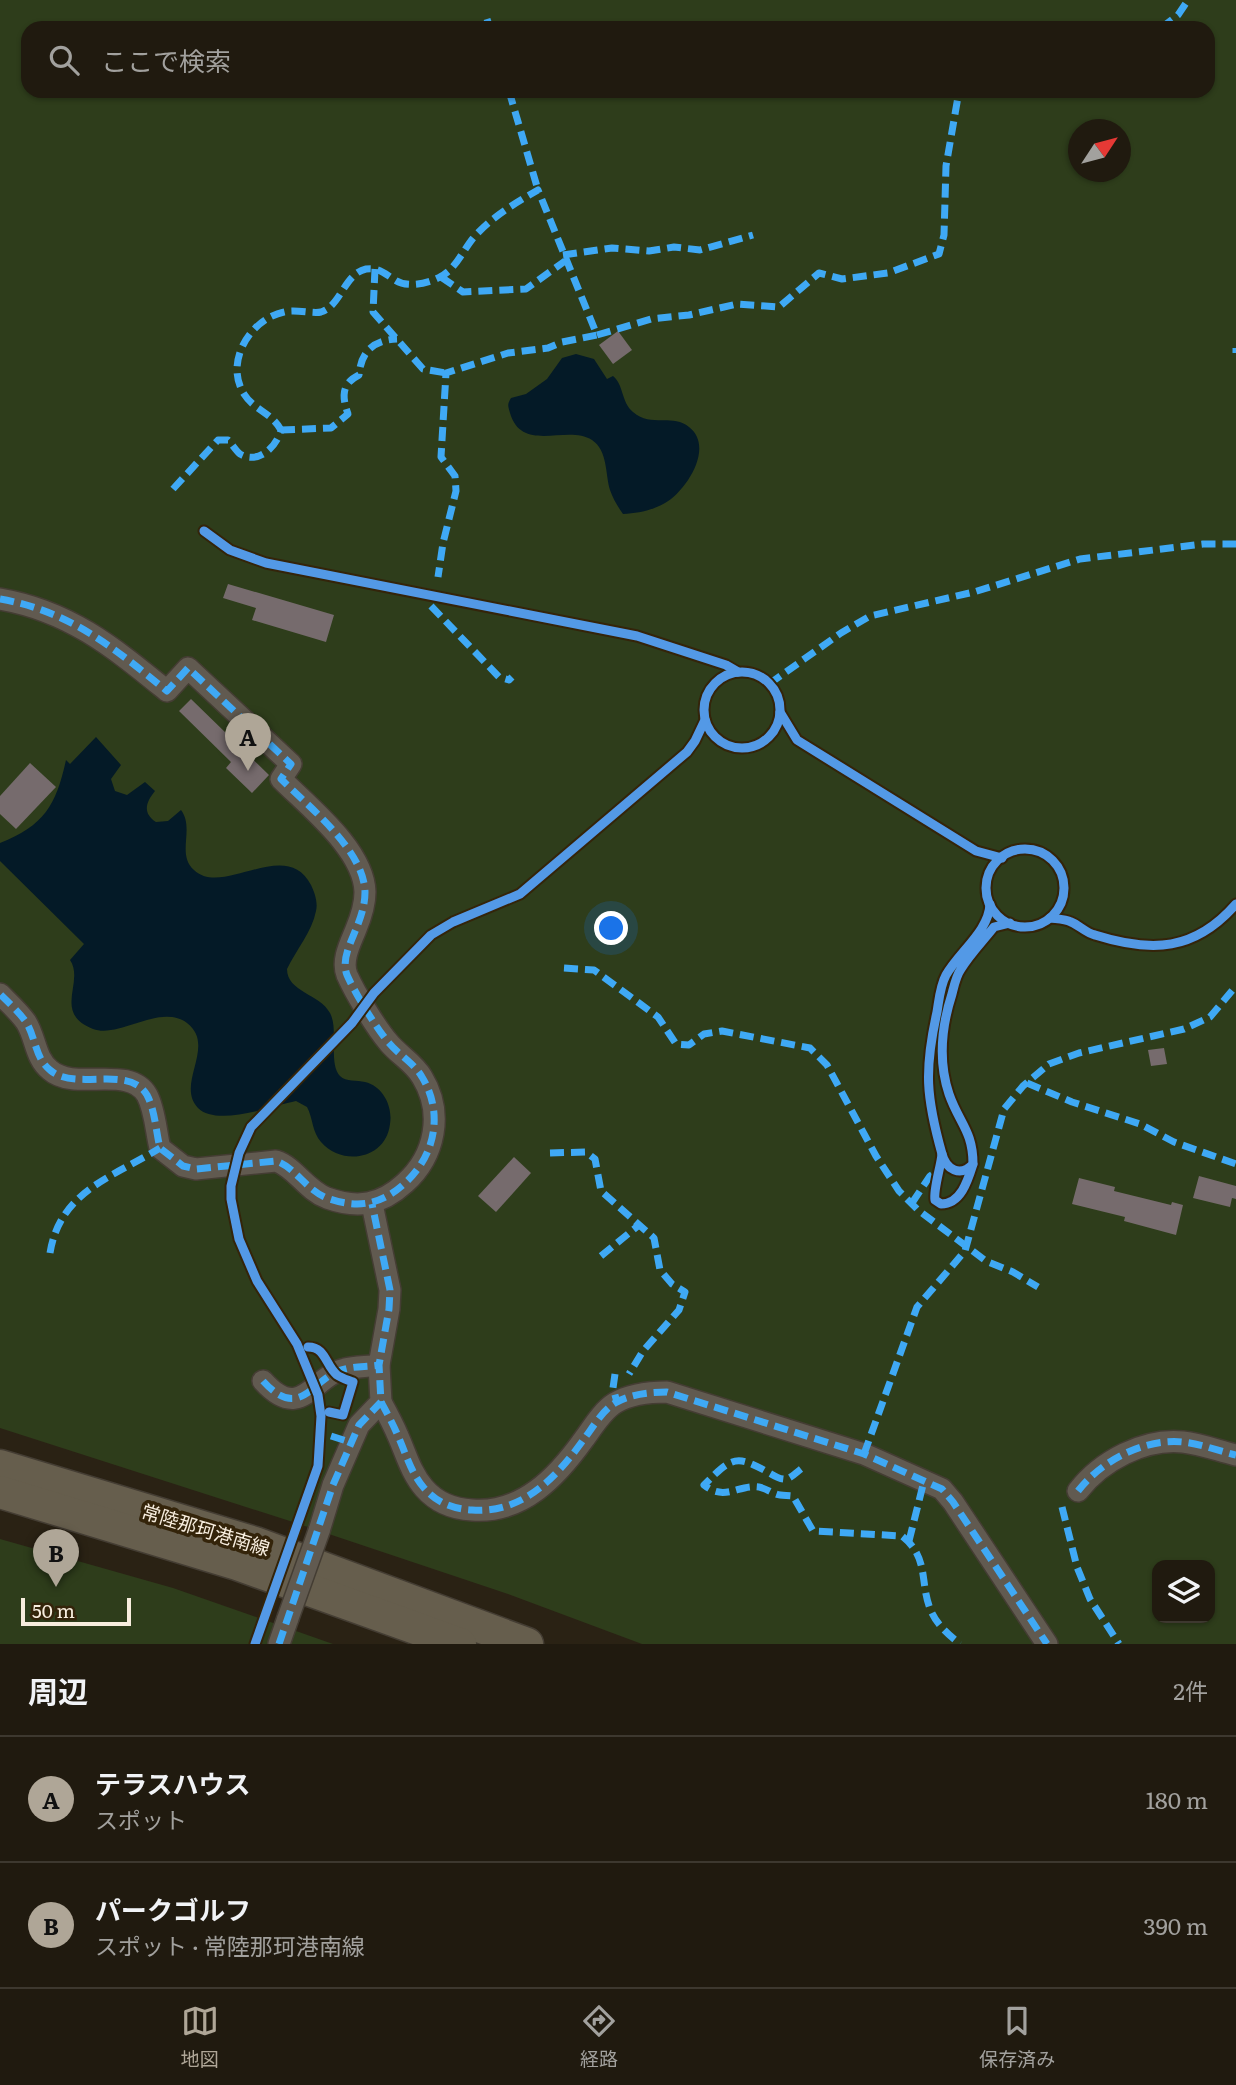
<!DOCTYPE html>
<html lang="ja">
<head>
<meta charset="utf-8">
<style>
	:root { --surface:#201a0f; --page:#282318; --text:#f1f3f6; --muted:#a2a19e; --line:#3d382f; --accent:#afa697 }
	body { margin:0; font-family:Literata,"Noto Sans JP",serif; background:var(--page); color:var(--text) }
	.controls { position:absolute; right:21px; bottom:21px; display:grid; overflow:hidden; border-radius:14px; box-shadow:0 2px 5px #0004 }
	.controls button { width:63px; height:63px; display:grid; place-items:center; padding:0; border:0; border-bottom:2px solid var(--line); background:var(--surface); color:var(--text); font:35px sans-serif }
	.compass { position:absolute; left:1068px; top:119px; width:63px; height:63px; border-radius:50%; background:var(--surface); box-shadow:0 2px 5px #0004; rotate:54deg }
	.scale { position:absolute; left:21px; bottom:18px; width:110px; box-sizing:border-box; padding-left:7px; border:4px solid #f7edde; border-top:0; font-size:19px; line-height:24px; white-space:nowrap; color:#f7edde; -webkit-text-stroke:5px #34240a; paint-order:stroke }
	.you { position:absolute; left:612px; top:929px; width:24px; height:24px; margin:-18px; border:5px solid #fff; border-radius:50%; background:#1a73e8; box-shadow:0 0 0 10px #1a73e833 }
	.badge { display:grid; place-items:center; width:46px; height:46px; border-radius:50%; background:var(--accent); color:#111; font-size:23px; font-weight:700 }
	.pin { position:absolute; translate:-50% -58px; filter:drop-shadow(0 2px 4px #0008) }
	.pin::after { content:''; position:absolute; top:37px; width:24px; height:21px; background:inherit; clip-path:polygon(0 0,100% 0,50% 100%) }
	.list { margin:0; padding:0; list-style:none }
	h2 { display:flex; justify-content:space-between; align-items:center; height:91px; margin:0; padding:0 28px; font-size:30px }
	h2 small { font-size:23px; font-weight:400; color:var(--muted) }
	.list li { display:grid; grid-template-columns:46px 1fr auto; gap:21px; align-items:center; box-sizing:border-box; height:126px; padding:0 28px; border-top:2px solid var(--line) }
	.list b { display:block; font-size:26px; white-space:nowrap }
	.list p { margin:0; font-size:23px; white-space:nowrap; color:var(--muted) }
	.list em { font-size:23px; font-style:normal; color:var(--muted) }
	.icon { flex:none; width:38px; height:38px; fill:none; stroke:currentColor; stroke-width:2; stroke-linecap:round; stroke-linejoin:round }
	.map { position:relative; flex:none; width:1236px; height:1644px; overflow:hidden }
	.search { position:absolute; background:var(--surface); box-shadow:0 2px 5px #0004; left:21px; right:21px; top:21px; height:77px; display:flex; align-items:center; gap:18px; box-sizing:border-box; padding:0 24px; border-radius:21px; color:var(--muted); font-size:26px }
	.sheet { height:343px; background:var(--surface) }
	nav { display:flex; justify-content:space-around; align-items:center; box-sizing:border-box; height:98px; border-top:2px solid var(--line); background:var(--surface); font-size:19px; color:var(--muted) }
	nav a { display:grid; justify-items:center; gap:4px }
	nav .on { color:var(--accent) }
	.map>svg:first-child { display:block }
</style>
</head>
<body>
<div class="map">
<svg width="1236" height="1644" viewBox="0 0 1236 1644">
	<rect width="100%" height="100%" fill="#2a2214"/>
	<g fill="#2e3d1b" fill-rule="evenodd">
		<path d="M0,0H1236V1644H642L508,1594L293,1522L0,1428ZM28,28H1208V91H28ZM1078,130H1120V172H1078ZM1157,1565H1210V1618H1157Z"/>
		<polygon points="0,1539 173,1588 333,1644 0,1644"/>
	</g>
	<g fill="#041a27">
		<path d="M576,354L594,359L607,379L613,376C624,385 621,402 633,412C652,428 672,413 689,427C715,447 686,491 665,503C651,511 638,513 623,514C618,507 613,499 610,490C605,473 608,451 592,440C567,424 522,454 510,413C508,405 507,405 511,398L526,394L547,379L562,358Z"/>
		<path d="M96,737L121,765L111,779L115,791L127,795L145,782L155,791C146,802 142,813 156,822L168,821L181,810C195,829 176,854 194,870C223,898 286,836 311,885C315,893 318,903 316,911C312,932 296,950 287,969C287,992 320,994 330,1013C339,1029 328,1064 340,1076C346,1082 357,1080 365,1082C383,1086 393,1107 390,1124C386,1159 343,1167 321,1142C312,1132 313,1118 307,1107L296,1101C272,1106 217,1127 198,1108C175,1084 217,1046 187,1023C160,1003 119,1039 93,1029C52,1013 85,982 70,960L84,944L0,861V843C45,825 56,805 66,760L70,764Z"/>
	</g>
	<g fill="#766b6d">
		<polygon points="618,331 632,350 613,364 599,345"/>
		<polygon points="228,584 334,615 326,642 252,620 256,608 223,598"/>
		<polygon points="191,699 269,775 252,793 226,768 231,762 179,711"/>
		<polygon points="30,763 56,787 16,829 0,814 0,796"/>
		<polygon points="1164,1048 1167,1064 1151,1066 1148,1050"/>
		<polygon points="514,1157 531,1173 496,1212 478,1196"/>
		<polygon points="1199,1176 1236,1186 1236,1199 1232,1198 1230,1207 1193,1198"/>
		<polygon points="1079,1178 1115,1187 1114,1191 1171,1205 1172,1202 1183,1205 1176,1235 1124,1221 1125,1217 1072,1204"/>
	</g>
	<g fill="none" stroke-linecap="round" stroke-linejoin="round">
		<g stroke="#443d33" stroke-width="24">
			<g id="minor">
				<path d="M0,599C70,611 114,648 167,691L188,668L291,764L281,779C309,807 364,850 365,892C365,905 361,917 356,929C351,942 341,960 347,975C355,993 376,1028 389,1043C399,1055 414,1063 422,1077C444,1113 435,1156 405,1183C381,1205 358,1209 327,1198C306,1190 295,1167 276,1161L196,1169L183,1166L160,1148C156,1132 155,1110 147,1095C129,1064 75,1092 50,1070C35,1058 36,1038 26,1022C19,1012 9,1003 0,994"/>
				<path d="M263,1381C302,1424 313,1375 345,1369C356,1366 368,1367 379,1365"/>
				<path d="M381,1402C387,1413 393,1424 398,1436C406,1454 411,1473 424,1488C437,1503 453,1509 472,1510C522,1514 557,1477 584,1439C593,1427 602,1411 615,1403C630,1394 651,1392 667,1392L864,1454L942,1489L953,1502L1047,1644"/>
				<path d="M1078,1491C1101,1461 1144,1438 1183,1442C1201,1444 1219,1451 1236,1455"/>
				<polyline points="319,1531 333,1485 359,1425 381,1402 379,1365 389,1309 390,1290 372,1204"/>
				<polyline points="279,1644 288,1618"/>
			</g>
		</g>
		<g stroke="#443d33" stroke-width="35">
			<g id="highway">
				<polyline points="0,1466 255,1543 527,1644"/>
				<polyline points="0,1492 237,1564 460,1644"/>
			</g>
		</g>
		<use href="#minor" stroke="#615a50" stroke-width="21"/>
		<use href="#highway" stroke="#665e4d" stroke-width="32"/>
		<g stroke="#443d33" stroke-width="24" stroke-linecap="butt">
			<polyline id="minor-bridge" points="288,1618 319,1531"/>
		</g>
		<use href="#minor-bridge" stroke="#615a50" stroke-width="21"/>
		<g stroke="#3fa9f5" stroke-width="7" stroke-dasharray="14 7" stroke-linecap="butt">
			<polyline points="487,19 490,28"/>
			<polyline points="1056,28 1070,28"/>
			<polyline points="1161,28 1178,15 1188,0"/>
			<polyline points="509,91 538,190"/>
			<polyline points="563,255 612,248 649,251 674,247 700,250 753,235"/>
			<polyline points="375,269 373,312 423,369 446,373"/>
			<polyline points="441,277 463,292 526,289 565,261"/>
			<polyline points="597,335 651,319 689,315 737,304 779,307 819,273 842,279 888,273 939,254 944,235 946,166 959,91"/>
			<polyline points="1236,348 1236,353"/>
			<path d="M281,430L331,428L348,414C342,397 341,384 359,375C361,351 374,340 397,339"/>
			<path d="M173,489L218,440H228C232,444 236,451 240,454C259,465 277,446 281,430C271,412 254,410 244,394C224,362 250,319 284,312C296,309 313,314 321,312C341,306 344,274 366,269C379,267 385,274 395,280C407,288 427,284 440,277C456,269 463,250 474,237C492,217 515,203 538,190L597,335L562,342L548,348L508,353L446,373L441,457L455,476L456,491L443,543L438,577"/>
			<path d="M0,599C70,611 114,648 167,691L188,668L291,764L281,779C309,807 364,850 365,892C365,905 361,917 356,929C351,942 341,960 347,975C355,993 376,1028 389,1043C399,1055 414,1063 422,1077C444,1113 435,1156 405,1183C381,1205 358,1209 327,1198C306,1190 295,1167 276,1161L196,1169L183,1166L160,1148C156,1132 155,1110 147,1095C129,1064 75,1092 50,1070C35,1058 36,1038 26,1022C19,1012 9,1003 0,994"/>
			<polyline points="431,606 499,677 509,680 512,677"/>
			<polyline points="769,684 841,633 870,616 974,592 1080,559 1203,544 1236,544"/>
			<polyline points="564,968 594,970 658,1017 676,1044 689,1045 704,1034 722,1031 810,1048 827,1065 876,1156 899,1191 918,1210 986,1261 1013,1272 1038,1287"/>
			<polyline points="1027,1083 1072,1102 1140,1124 1174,1142 1236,1164"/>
			<polyline points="550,1153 586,1152 595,1159 601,1191 654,1238 660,1270 672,1284 685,1292 679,1310 643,1351 629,1374"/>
			<polyline points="912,1203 930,1176 937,1171"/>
			<path d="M50,1253C60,1191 113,1177 160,1148"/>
			<polyline points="601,1256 639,1225"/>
			<polyline points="615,1374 613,1388 617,1402"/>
			<path d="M263,1381C302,1424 313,1375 345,1369C356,1366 368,1367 379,1365"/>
			<path d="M381,1402C387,1413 393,1424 398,1436C406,1454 411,1473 424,1488C437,1503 453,1509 472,1510C522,1514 557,1477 584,1439C593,1427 602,1411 615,1403C630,1394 651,1392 667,1392L864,1454L942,1489L953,1502L1047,1644"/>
			<polyline points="331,1436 353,1443"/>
			<polyline points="864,1454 917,1307 965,1251 1004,1109 1023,1086 1049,1064 1079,1053 1184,1029 1210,1017 1236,986"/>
			<path d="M801,1469C797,1472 792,1477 787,1479C782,1480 776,1477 771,1474C736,1454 733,1456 704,1485C725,1502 738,1484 759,1487C765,1488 770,1492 776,1494C781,1496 788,1495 793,1496L813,1531L902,1536C930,1558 919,1583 931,1611C937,1625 949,1635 960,1644"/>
			<path d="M1078,1491C1101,1461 1144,1438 1183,1442C1201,1444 1219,1451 1236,1455"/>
			<polyline points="1062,1507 1077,1567 1090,1599 1119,1644"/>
			<polyline points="909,1541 924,1481"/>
			<polyline points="279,1644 333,1485 359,1425 381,1402 379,1365 389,1309 390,1290 372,1204"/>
		</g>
		<g stroke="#34240a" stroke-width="13">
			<g id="cycleway">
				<polyline points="204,531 230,550 266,563 637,636 726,665 738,672"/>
				<circle cx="742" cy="710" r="38"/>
				<polyline points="780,712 797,740 976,851 1002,858"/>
				<circle cx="1025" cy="888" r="39"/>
				<path d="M990,904C989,931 959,952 946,975C940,986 939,1000 937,1012C924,1070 926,1097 942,1154C946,1169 960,1178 973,1164C973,1131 959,1123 949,1094C938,1061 941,1028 952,994C954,986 956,976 961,969C970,954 983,941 994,927L1010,923"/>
				<path d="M1050,918C1057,919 1065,919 1071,922C1079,925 1086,933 1095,935C1152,953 1195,951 1236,904"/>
				<path d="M942,1154C941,1166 933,1190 935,1200L941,1204C961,1204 968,1180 973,1164"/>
				<path d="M308,1347C326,1347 325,1365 337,1375C341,1378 348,1380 353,1382L343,1415L329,1412"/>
				<polyline points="255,1644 318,1466 321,1416 318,1395 297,1344 257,1281 239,1239 231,1199 231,1186 239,1153 251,1127 352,1023 374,993 431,935 453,922 520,894 687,752 695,741 705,720"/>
			</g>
		</g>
		<use href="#cycleway" stroke="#5399e6" stroke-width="9"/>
	</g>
	<g text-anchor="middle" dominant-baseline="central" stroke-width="7" stroke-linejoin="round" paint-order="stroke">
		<g font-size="19" fill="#f7edde" stroke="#34240a">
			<text transform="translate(206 1529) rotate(17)">常陸那珂港南線</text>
		</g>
	</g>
</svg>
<div class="controls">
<button><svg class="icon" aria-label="layers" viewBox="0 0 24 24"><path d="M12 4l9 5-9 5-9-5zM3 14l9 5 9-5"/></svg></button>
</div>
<svg class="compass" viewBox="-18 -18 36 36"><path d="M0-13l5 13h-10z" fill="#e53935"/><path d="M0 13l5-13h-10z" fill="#a2a19e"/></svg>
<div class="scale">50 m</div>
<div class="you"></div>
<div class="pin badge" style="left:248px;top:771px">A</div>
<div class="pin badge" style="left:56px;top:1587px">B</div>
<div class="search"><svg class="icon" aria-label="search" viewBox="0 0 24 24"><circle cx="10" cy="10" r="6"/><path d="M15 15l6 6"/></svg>ここで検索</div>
</div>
<section class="sheet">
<h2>周辺<small>2件</small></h2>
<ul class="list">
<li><span class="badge">A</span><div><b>テラスハウス</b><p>スポット</p></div><em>180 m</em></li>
<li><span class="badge">B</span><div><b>パークゴルフ</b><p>スポット · 常陸那珂港南線</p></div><em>390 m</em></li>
</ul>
</section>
<nav>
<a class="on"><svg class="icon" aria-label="map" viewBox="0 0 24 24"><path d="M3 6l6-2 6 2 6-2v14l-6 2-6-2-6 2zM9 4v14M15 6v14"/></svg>地図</a>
<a><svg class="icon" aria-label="directions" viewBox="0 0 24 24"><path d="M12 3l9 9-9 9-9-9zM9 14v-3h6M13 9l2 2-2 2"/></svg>経路</a>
<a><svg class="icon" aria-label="saved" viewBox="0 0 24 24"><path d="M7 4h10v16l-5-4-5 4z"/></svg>保存済み</a>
</nav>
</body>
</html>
